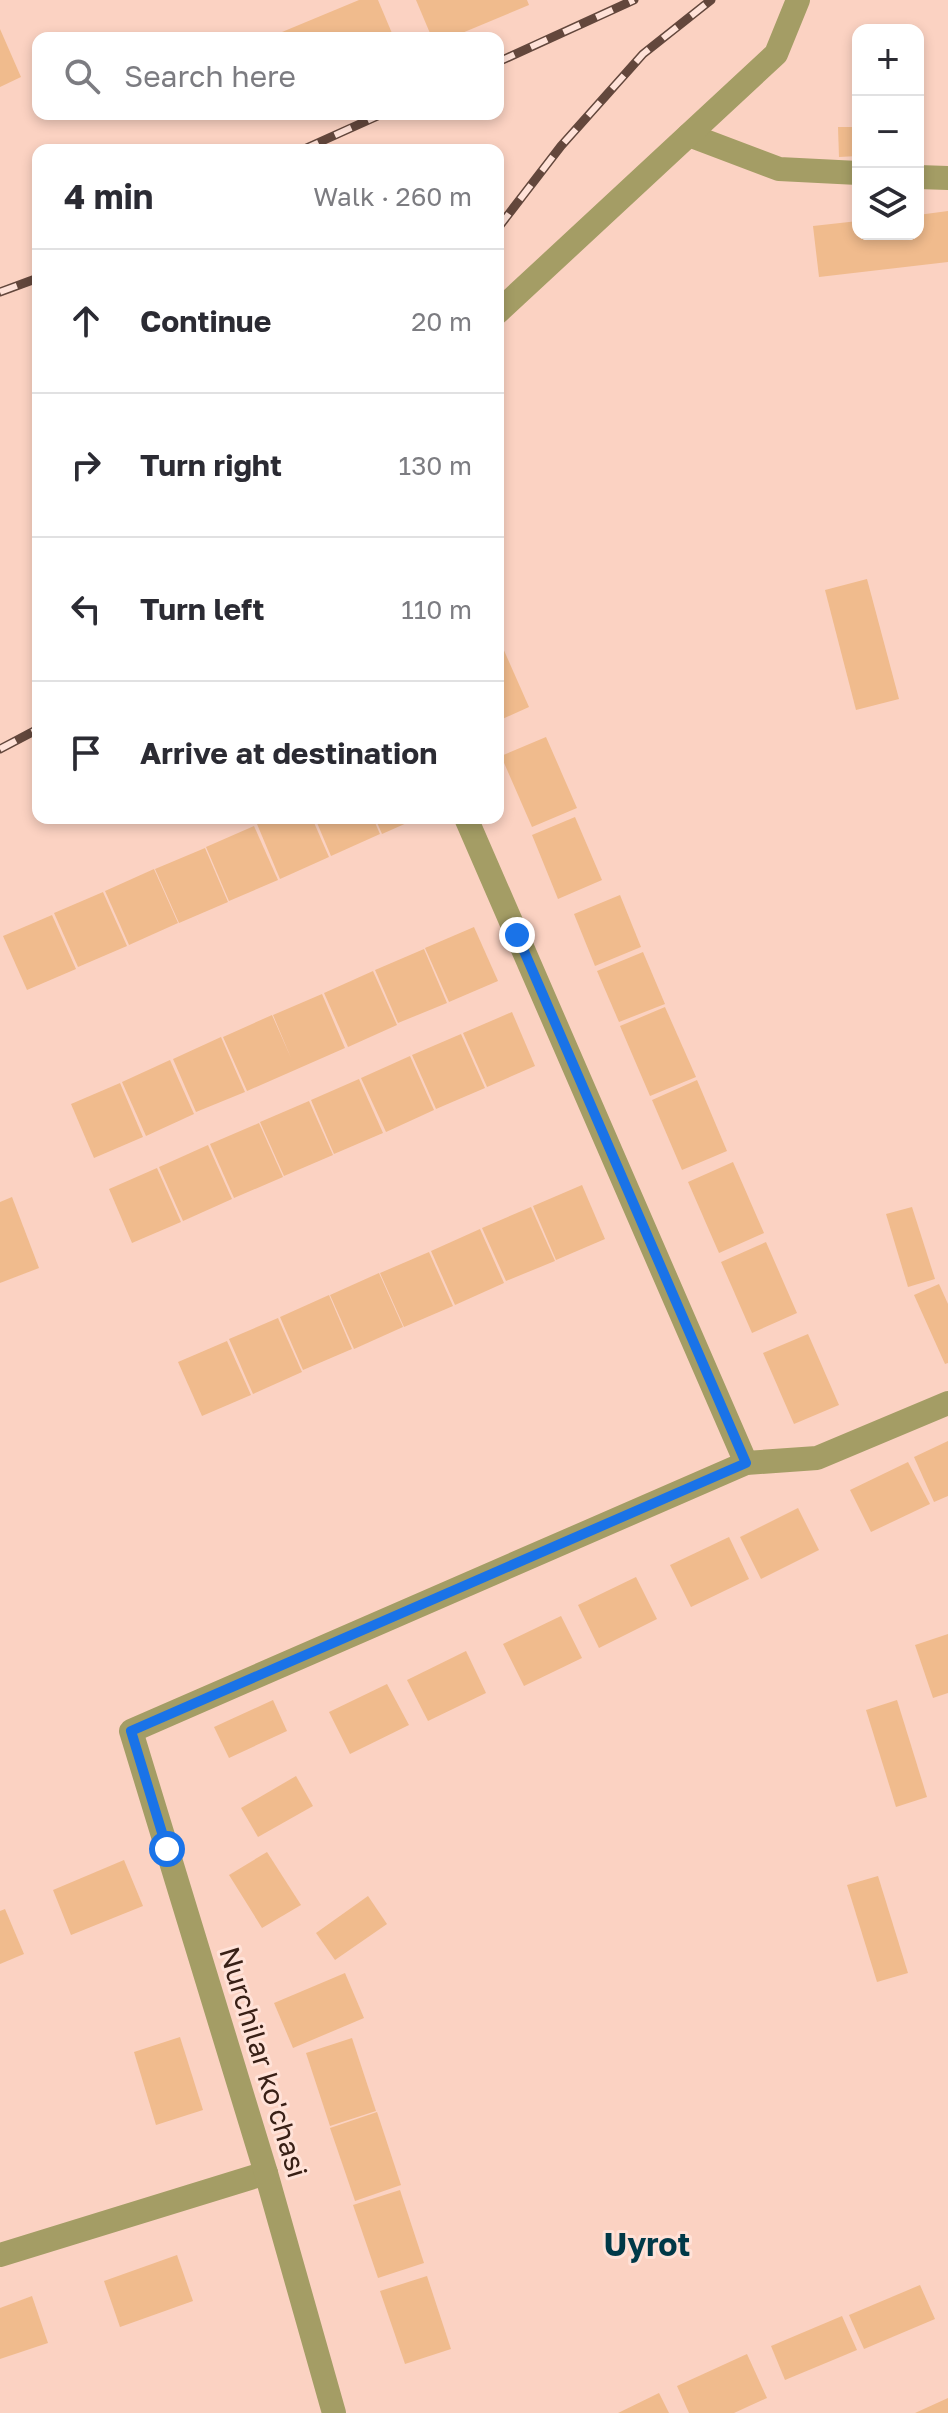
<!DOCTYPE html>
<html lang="en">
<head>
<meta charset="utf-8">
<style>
	:root { --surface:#fff; --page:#f7f7f7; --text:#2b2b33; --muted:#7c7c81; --line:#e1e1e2 }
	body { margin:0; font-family:"Golos Text",sans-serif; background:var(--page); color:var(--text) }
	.controls { position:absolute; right:24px; top:24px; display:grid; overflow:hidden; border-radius:16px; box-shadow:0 4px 12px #0003 }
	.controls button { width:72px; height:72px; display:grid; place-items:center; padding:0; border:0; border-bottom:2px solid var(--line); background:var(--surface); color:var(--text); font:40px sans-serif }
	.stop { position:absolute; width:24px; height:24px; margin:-18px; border:6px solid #1a73e8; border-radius:50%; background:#fff }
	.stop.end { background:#1a73e8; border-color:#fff; box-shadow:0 2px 8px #0008 }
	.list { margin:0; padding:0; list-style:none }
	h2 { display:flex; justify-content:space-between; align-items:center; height:104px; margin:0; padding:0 32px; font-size:34px }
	h2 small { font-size:26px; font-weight:400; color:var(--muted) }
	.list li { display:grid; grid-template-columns:52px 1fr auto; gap:24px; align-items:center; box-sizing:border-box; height:144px; padding:0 32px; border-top:2px solid var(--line) }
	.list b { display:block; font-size:30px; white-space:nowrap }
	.list em { font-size:26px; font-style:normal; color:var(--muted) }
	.icon { flex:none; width:44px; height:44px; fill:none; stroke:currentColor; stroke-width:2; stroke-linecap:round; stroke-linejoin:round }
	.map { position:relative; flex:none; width:948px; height:2413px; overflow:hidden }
	.search { position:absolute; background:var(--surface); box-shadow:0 4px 12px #0003; left:32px; top:32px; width:472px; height:88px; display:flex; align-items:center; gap:20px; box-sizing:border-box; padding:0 28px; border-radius:16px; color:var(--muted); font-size:30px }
	.panel { position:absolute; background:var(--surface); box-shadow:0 4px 12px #0003; left:32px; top:144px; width:472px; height:680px; border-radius:16px }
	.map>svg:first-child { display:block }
</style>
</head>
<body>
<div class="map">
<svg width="948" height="2413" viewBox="0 0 948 2413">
	<rect width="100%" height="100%" fill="#fbd2c2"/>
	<g fill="#f0bb8d">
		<polygon points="359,0 378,0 394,38 285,38 282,32"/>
		<polygon points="416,0 527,0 529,5 450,38 432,38"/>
		<polygon points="0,29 21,77 0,87"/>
		<polygon points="838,127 858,127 858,156 839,157"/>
		<polygon points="948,211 948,262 819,277 813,226 858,221 858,234 918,234 918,215"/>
		<polygon points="867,579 899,699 856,710 825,590"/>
		<polygon points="498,637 529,707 498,721"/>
		<polygon points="546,737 577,808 532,827 501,756"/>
		<polygon points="575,817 602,880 558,899 532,835"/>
		<polygon points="271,818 312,818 329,857 280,879 257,824"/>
		<polygon points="315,818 373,818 380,834 331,856"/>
		<polygon points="375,818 418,818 382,834"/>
		<polygon points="254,826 278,880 229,901 206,847"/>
		<polygon points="205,848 228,902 179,923 155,869"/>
		<polygon points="154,869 178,923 129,945 105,891"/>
		<polygon points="103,892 127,946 78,967 54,913"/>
		<polygon points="620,895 641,947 595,966 574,914"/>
		<polygon points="52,915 76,969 27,990 3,936"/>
		<polygon points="474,927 498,981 449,1002 425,948"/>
		<polygon points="424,949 447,1003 398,1023 375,970"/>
		<polygon points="643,952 665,1004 619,1022 597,971"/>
		<polygon points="373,971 397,1025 348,1047 324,993"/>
		<polygon points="322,994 345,1048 247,1091 223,1037 272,1015 291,1058 273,1015"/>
		<polygon points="665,1007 696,1077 650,1096 620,1026"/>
		<polygon points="512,1012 535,1066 487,1087 463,1033"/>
		<polygon points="461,1034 485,1088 436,1109 412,1055"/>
		<polygon points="221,1037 245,1092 196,1112 173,1059"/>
		<polygon points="410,1056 434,1110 386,1132 361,1078"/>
		<polygon points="170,1060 194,1114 146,1136 122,1082"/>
		<polygon points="359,1079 383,1133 334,1154 311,1100"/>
		<polygon points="697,1080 727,1151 682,1170 652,1100"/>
		<polygon points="120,1083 143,1137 94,1158 71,1104"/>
		<polygon points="309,1101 333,1155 284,1176 260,1122"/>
		<polygon points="259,1123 283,1177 234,1198 210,1144"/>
		<polygon points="208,1145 232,1199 183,1221 159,1167"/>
		<polygon points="733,1162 764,1233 719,1253 688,1182"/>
		<polygon points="157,1168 181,1222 132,1243 109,1189"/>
		<polygon points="582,1185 605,1239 556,1260 533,1206"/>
		<polygon points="12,1197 39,1268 0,1283 0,1202"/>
		<polygon points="531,1207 555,1261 506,1281 482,1228"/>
		<polygon points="912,1207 935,1279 908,1287 886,1214"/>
		<polygon points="480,1229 504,1283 455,1305 431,1251"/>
		<polygon points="766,1242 797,1313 752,1333 721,1262"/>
		<polygon points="429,1252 453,1306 404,1327 380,1273"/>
		<polygon points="379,1273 403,1327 354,1349 330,1295"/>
		<polygon points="939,1284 948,1304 948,1363 945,1364 914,1295"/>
		<polygon points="329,1295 352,1349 303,1370 280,1317"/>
		<polygon points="278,1318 302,1372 253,1394 229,1339"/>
		<polygon points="808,1334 839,1405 794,1424 763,1353"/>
		<polygon points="227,1341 251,1395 202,1416 178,1362"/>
		<polygon points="948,1441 948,1496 934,1502 914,1457"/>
		<polygon points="908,1462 930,1504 871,1532 850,1490"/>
		<polygon points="798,1508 819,1550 761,1579 740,1537"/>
		<polygon points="729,1537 749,1579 691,1607 670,1565"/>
		<polygon points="636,1577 657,1619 599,1648 578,1605"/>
		<polygon points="561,1616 582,1658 524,1686 503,1644"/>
		<polygon points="948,1634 948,1693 933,1698 915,1645"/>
		<polygon points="466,1651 486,1693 428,1721 407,1680"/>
		<polygon points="387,1684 409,1725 350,1754 329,1712"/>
		<polygon points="273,1700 287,1731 229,1758 214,1727"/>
		<polygon points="897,1700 927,1797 896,1807 866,1710"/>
		<polygon points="296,1776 313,1806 258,1837 241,1808"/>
		<polygon points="267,1852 301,1905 262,1928 229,1875"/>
		<polygon points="124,1860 143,1906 71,1935 53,1890"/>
		<polygon points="878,1876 908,1973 877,1982 847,1885"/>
		<polygon points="368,1896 387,1924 335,1960 316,1933"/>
		<polygon points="5,1909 24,1954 0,1964 0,1911"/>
		<polygon points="345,1973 364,2018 293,2048 274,2003"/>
		<polygon points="180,2037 203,2110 156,2125 134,2052"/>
		<polygon points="352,2038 376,2111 330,2126 306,2053"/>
		<polygon points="377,2112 401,2185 355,2201 330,2128"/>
		<polygon points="400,2190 424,2263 378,2278 353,2205"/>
		<polygon points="177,2255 193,2301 120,2327 104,2281"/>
		<polygon points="427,2276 451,2349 405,2364 380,2291"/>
		<polygon points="920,2285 935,2319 864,2349 849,2315"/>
		<polygon points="32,2296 48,2343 0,2359 0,2308"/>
		<polygon points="842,2316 857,2350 785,2380 771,2346"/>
		<polygon points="747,2354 767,2398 734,2413 689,2413 677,2386"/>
		<polygon points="659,2393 669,2413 618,2413"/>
		<polygon points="948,2398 948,2413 915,2413"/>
	</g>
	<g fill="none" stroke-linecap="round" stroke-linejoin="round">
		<g stroke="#a49d65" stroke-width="24">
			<polyline points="689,135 779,169 858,173"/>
			<polyline points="918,177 948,178"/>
			<polyline points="498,312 776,54 798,0"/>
			<polyline points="466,818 746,1463"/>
			<polyline points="0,2255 266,2173"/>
			<polyline points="334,2413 266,2173 131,1731 746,1463 817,1458 948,1403"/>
		</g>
		<g stroke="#63473c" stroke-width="9">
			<g id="rail">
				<polyline points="498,62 634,0"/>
				<polyline points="302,150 382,114"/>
				<polyline points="498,228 561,146 643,54 711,0"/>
				<polyline points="0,292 38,278"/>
				<polyline points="0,749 38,729"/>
			</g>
		</g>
		<use href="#rail" stroke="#ffe2d8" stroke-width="6" stroke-dasharray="18" stroke-linecap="butt"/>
	</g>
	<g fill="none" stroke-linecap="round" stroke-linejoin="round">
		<polyline stroke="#1a73e8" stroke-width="10" points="167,1849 131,1731 746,1463 517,935"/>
	</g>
	<g text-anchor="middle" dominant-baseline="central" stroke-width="6" stroke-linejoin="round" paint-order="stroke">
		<g font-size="28" fill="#392016" stroke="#ffe2d8">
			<text transform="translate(264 2062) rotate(73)">Nurchilar ko'chasi</text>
		</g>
		<g font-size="32" font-weight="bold" fill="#003948" stroke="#ffe2d8">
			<text x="647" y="2244">Uyrot</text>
		</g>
	</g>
</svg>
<div class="controls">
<button>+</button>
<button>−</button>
<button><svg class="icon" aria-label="layers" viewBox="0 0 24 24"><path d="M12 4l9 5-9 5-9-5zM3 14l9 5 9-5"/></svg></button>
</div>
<div class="stop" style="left:167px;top:1849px"></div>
<div class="stop end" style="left:517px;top:935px"></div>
<div class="search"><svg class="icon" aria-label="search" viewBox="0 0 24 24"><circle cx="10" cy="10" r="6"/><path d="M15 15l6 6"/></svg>Search here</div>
<section class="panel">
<h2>4 min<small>Walk · 260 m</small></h2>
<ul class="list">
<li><svg class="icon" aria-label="ahead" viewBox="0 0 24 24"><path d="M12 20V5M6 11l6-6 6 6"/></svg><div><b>Continue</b></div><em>20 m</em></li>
<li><svg class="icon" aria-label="right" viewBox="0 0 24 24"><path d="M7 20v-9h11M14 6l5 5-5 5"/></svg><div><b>Turn right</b></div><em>130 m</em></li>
<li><svg class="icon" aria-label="left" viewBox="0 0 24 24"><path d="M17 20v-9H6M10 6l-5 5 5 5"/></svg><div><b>Turn left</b></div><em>110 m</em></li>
<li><svg class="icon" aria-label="arrive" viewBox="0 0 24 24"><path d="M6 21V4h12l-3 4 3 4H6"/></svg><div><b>Arrive at destination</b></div></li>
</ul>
</section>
</div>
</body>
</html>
